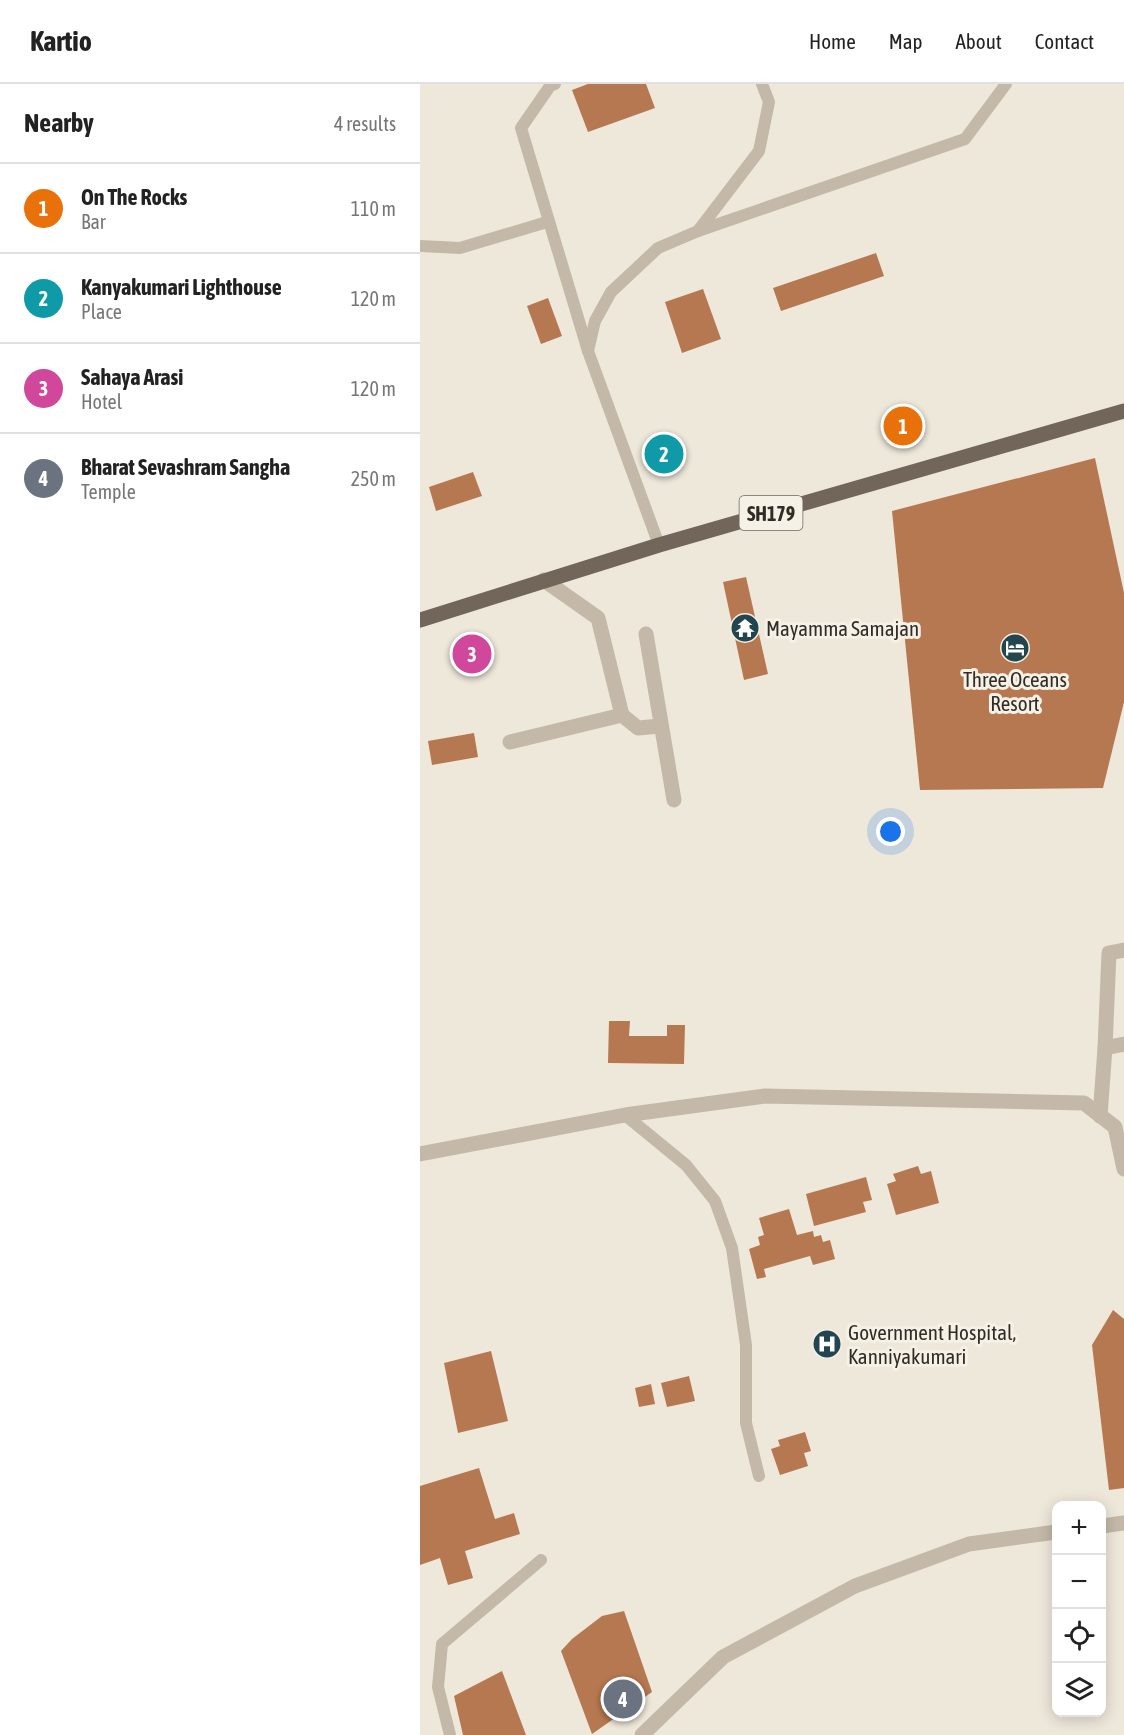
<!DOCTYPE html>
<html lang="en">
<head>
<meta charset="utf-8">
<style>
	:root { --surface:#fff; --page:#f2f2f2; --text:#222; --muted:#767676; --line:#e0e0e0; --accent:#7c3aed }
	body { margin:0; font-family:"Asap Condensed",sans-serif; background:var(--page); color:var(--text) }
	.controls { position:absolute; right:18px; bottom:18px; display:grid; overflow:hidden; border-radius:12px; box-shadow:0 3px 15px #0003 }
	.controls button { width:54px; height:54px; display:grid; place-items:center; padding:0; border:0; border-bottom:2px solid var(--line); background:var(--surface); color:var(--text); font:30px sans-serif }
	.you { position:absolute; left:471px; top:748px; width:21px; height:21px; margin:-15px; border:4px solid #fff; border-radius:50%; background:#1a73e8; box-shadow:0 0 0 9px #1a73e833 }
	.badge { display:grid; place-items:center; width:39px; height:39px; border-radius:50%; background:var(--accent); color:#fff; font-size:20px; font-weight:700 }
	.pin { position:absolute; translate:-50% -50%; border:3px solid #fff; box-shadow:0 2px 6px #0006 }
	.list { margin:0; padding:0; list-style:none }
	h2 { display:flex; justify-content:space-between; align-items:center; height:78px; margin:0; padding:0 24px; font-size:26px }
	h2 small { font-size:20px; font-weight:400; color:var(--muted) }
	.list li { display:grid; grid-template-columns:39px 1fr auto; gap:18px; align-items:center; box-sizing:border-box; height:90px; padding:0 24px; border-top:2px solid var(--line) }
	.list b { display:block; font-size:22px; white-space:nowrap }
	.list p { margin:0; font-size:20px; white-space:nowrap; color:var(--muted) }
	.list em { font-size:20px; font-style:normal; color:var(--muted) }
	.icon { flex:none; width:33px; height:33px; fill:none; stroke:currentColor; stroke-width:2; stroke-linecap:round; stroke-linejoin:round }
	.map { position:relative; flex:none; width:704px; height:1651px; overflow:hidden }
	header { display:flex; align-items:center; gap:36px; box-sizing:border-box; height:84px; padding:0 30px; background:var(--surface); border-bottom:2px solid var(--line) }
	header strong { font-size:28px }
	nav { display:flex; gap:33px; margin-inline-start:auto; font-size:21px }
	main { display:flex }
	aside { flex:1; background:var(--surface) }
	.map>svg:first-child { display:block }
</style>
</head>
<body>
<header>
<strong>Kartio</strong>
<nav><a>Home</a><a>Map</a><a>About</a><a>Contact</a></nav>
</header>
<main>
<aside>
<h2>Nearby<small>4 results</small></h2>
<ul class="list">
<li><span class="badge" style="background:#e8710a">1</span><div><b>On The Rocks</b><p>Bar</p></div><em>110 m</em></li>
<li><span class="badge" style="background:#0f9aa8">2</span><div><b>Kanyakumari Lighthouse</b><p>Place</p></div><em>120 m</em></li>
<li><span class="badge" style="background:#d1479c">3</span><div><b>Sahaya Arasi</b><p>Hotel</p></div><em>120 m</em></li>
<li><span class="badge" style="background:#6b7280">4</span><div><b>Bharat Sevashram Sangha</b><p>Temple</p></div><em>250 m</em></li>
</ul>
</aside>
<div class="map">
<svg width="704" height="1651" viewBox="0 0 704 1651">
	<rect width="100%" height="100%" fill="#eee8db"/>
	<g fill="#b67850">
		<polygon points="168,0 226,0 235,24 168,48 152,6"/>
		<polygon points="456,169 464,192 361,227 353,204"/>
		<polygon points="283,205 301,255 262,269 245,218"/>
		<polygon points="128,214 142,252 121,260 107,222"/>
		<polygon points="675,374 704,509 704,618 683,704 500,706 472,427"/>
		<polygon points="53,388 62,412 16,427 9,403"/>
		<polygon points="326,493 348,590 324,596 303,498"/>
		<polygon points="54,649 58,673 12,681 8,657"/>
		<polygon points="189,937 210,937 209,952 247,952 247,941 265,941 264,980 188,979"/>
		<polygon points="498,1082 501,1090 511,1087 519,1119 476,1131 467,1100 476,1097 473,1090"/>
		<polygon points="446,1093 452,1116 443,1118 446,1128 394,1142 386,1110"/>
		<polygon points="369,1125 377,1151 393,1147 394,1153 401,1151 403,1158 410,1156 415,1175 393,1181 390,1172 344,1185 346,1193 337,1195 329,1165 340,1161 338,1153 344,1151 339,1134"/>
		<polygon points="693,1226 704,1235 704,1404 689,1406 672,1261"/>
		<polygon points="71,1267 88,1337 38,1349 24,1279"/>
		<polygon points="269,1292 275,1317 247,1323 241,1299"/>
		<polygon points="231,1300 235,1320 219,1323 215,1304"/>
		<polygon points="385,1348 391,1367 384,1369 388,1382 360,1391 351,1365 360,1362 358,1356"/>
		<polygon points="59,1384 75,1435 94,1429 100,1450 45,1467 53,1494 28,1501 20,1474 0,1481 0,1402"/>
		<polygon points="204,1527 232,1608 172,1650 141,1567 152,1555 182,1532"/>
		<polygon points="82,1587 106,1651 43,1651 34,1612"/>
	</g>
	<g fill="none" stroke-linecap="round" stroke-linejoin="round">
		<g stroke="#c4b9a8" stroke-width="12">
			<polyline points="135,0 130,2 101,44 168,267 239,461"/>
			<polyline points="278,147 339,67 349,18 342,0"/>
			<polyline points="0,162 40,164 127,138"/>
			<polyline points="168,267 175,237 191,208 238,164 278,147 545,55 586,0"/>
			<polyline points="205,1031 266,1081 295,1117 312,1164 326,1261 326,1339 339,1392"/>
			<polyline points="30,1651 18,1603 22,1560 121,1476"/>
		</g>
		<g stroke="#c4b9a8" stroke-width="15">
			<polyline points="226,550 254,716"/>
			<polyline points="202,631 218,644 240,642"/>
			<polyline points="90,658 202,631 178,534 124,496"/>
			<polyline points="685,964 689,869 704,866"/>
			<polyline points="680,1032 685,964 704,960"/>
			<polyline points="0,1070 205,1031 345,1012 664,1019 695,1043 704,1085"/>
			<polyline points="682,1442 704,1439"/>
			<polyline points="222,1651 303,1573 435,1502 549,1460 636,1448"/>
		</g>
		<polyline stroke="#72665a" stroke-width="15" points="0,536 239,461 704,327"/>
	</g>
	<defs>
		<g id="temple-disc" transform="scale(1.5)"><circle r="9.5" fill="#22454e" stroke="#f6f1e6"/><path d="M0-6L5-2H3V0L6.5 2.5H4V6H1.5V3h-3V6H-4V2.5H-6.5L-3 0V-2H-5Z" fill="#fff"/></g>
		<g id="hotel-disc" transform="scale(1.5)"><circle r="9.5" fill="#22454e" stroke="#f6f1e6"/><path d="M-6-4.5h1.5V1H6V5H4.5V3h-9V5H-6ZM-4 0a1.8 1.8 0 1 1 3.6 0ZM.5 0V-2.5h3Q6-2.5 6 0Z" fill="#fff"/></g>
		<g id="hospital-disc" transform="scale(1.5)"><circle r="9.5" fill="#22454e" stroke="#f6f1e6"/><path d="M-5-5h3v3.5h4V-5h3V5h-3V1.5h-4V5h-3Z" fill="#fff"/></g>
	</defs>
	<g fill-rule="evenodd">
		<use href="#temple-disc" x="325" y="544"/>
		<use href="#hotel-disc" x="595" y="564"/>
		<use href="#hospital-disc" x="407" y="1260"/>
	</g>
	<g text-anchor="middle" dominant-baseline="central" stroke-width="6" stroke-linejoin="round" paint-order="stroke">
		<rect fill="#f6f1e6" stroke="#6d6760" stroke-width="1.5" x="319.5" y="412" width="63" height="34" rx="4.5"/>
		<g font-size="20" font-weight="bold" fill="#322c27">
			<text x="351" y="429">SH179</text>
		</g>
		<g font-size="21" fill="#322c27" stroke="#f6f1e6" text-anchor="start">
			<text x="346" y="544">Mayamma Samajan</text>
			<text x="595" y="595" text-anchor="middle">Three Oceans<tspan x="595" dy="24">Resort</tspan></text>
			<text x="428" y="1248">Government Hospital,<tspan x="428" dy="24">Kanniyakumari</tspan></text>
		</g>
	</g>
</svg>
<div class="controls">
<button>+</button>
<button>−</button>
<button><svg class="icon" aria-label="locate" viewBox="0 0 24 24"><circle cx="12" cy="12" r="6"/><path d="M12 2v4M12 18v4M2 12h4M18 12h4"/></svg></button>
<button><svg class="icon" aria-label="layers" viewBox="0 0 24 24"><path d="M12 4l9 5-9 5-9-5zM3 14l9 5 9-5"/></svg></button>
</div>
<div class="you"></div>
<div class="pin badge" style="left:483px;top:342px;background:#e8710a">1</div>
<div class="pin badge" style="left:244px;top:370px;background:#0f9aa8">2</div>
<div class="pin badge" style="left:52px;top:570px;background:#d1479c">3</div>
<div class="pin badge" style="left:203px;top:1615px;background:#6b7280">4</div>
</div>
</main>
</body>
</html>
